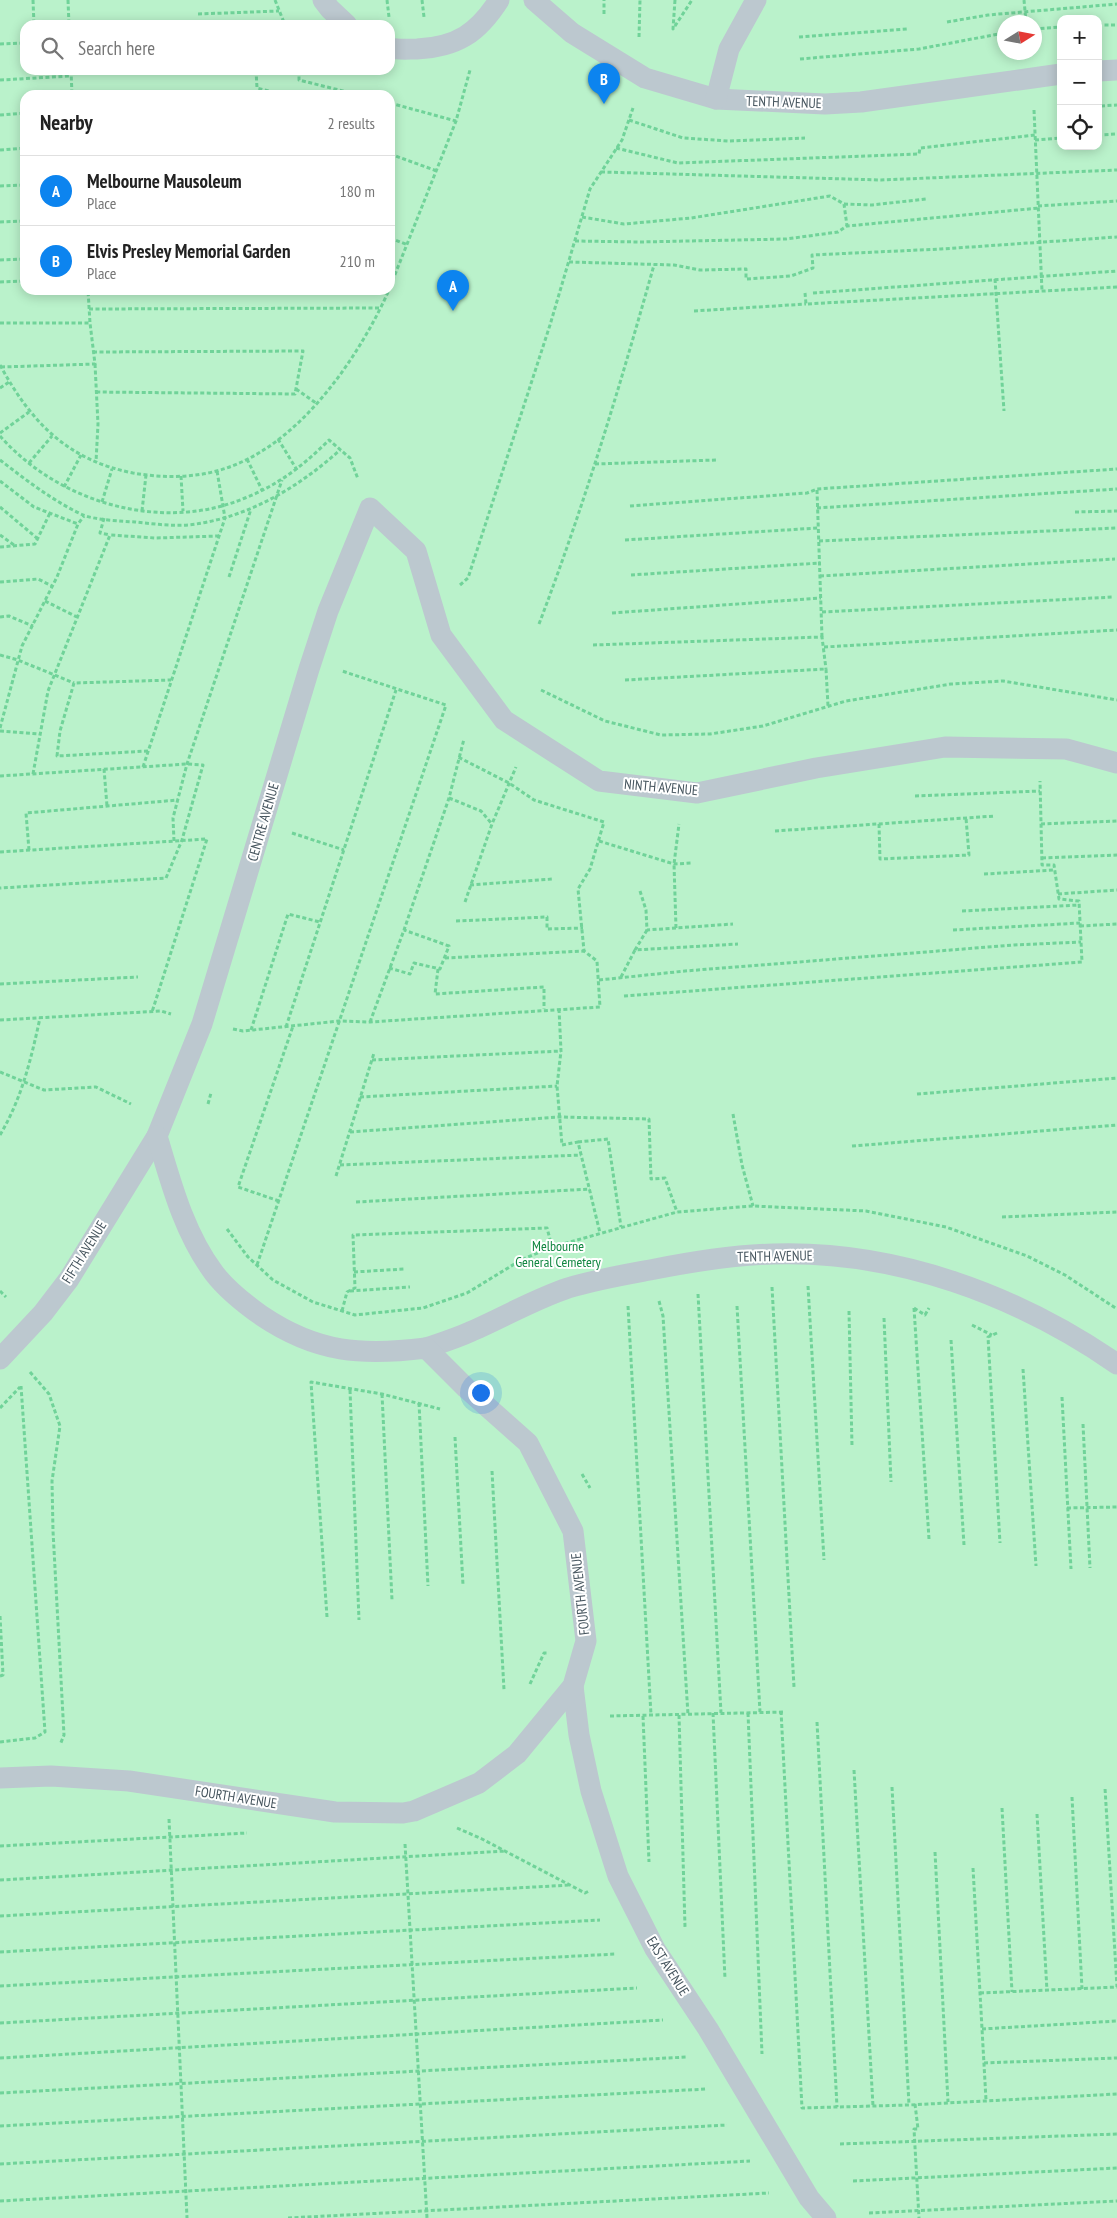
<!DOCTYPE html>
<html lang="en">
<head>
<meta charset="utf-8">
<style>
	:root { --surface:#fff; --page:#f6f6f6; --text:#222; --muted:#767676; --line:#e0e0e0; --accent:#0c84ef }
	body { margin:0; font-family:"PT Sans Narrow",sans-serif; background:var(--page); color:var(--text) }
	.controls { position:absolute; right:15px; top:15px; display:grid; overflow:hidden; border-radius:10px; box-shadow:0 2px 12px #0003 }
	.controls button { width:45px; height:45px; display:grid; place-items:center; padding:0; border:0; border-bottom:1px solid var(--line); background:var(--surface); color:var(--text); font:25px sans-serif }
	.compass { position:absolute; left:997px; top:15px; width:45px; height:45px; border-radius:50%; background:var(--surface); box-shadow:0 2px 12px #0003; rotate:79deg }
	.you { position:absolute; left:480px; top:1392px; width:18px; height:18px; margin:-12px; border:4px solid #fff; border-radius:50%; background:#1a73e8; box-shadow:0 0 0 8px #1a73e833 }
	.badge { display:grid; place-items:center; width:32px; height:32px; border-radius:50%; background:var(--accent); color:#fff; font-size:16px; font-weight:700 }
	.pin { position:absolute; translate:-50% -41px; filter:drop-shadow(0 1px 2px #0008) }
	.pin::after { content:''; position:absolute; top:26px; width:18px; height:15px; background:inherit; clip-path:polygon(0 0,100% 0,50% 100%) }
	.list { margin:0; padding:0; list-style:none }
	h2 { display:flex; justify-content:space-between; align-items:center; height:65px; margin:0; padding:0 20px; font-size:21px }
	h2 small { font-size:16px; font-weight:400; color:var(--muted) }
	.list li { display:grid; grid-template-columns:32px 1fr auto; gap:15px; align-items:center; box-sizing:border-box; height:70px; padding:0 20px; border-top:1px solid var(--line) }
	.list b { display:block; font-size:19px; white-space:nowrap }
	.list p { margin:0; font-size:16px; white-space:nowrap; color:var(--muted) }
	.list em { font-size:16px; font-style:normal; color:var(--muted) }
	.icon { flex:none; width:28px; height:28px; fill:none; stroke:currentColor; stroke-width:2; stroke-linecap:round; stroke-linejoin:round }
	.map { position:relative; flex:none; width:1117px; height:2218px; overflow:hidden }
	.search { position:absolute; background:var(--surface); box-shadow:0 2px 12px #0003; left:20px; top:20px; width:375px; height:55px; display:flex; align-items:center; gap:12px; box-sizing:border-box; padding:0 18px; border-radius:15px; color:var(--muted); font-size:19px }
	.panel { position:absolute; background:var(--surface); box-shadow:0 2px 12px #0003; left:20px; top:90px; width:375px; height:205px; border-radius:15px }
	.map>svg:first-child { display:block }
</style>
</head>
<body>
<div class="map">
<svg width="1117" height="2218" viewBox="0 0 1117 2218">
	<rect width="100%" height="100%" fill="#f2efef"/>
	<path fill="#baf2cb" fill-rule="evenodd" d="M0,0H1117V2218H0ZM1061,19H1098V146H1061ZM1004,22H1034V52H1004ZM25,25H390V70H25ZM25,95H390V290H25Z"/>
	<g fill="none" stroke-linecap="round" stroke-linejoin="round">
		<g stroke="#70d399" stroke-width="3" stroke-dasharray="4 2.5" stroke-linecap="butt">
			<polyline points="33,0 34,25"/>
			<polyline points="68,0 69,25"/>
			<polyline points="275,0 285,25"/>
			<polyline points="387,0 389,17"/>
			<polyline points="422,0 424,17"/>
			<polyline points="675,0 673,29 692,0"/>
			<polyline points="1024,0 1026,22"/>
			<polyline points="198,14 279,11"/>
			<polyline points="604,14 604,0"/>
			<polyline points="947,22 988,15 1117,4"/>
			<polyline points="1098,25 1117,25"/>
			<polyline points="1034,29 1061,27"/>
			<polyline points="639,37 640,0"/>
			<polyline points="799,37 907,29"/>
			<polyline points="0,44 25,43"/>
			<polyline points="800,59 919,49 1004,33"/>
			<polyline points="71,70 72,95"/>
			<polyline points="256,70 257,88 284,95"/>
			<polyline points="299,70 299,80 359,95"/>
			<polyline points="0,80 71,76"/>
			<polyline points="390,103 456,121 470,70"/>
			<polyline points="1101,106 1117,105"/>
			<polyline points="1034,110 1042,291"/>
			<polyline points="0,115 25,113"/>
			<polyline points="629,120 683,138 729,141 805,138"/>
			<polyline points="1098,135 1117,134"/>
			<polyline points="1035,140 1061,138"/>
			<polyline points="616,148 678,163 919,154 920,148 1035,135"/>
			<polyline points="0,150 25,148"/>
			<polyline points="390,154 437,171"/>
			<polyline points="601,172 881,180 1117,170"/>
			<polyline points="0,186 25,185"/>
			<polyline points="844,204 872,205 926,199"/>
			<polyline points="1038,206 1117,201"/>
			<polyline points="582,217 624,224 691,218 830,196 844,204 847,226"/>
			<polyline points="0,222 25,221"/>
			<polyline points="390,238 408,245"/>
			<polyline points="575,241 640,242 786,239 838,232 847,226 1039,208"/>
			<polyline points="0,260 25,259"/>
			<polyline points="569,262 674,265 700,270 746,269 746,279 791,276 813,268 812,255 941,249 1117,237"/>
			<polyline points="995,279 1004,411"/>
			<polyline points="0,282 25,281"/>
			<polyline points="390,287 456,121"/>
			<polyline points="805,293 806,304 1117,287"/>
			<polyline points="813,293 1117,271"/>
			<polyline points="89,309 381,308"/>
			<polyline points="694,311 806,304"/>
			<polyline points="0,323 90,323 88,290"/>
			<polyline points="93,352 303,351 295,394 96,392"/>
			<polyline points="95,364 98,424 96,462"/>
			<path d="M0,365C31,422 67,460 133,473C167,479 205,478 237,464C305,436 360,355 389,290"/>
			<polyline points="1,367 95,364 90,323"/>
			<polyline points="0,388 9,382"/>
			<polyline points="296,389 316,403"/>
			<polyline points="0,433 29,412"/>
			<path d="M0,436C59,503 162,533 245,498C278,485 304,465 329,440L350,458L358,479"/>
			<polyline points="278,439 297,470"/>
			<polyline points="247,459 262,490"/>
			<path d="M0,460C26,480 53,501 83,515C95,520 121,521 135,522C155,524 176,527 196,524C251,516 300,486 340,450"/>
			<polyline points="29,463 52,436"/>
			<polyline points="595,464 716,460"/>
			<polyline points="181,476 183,511"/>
			<polyline points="0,481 34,507 78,524"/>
			<polyline points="64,487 81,455"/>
			<polyline points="817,490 822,637"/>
			<polyline points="102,502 112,469"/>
			<polyline points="630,506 807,493 817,489 1117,469"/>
			<polyline points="0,507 38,539"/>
			<polyline points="817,508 1117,489"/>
			<polyline points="142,511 146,475"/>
			<polyline points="1075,512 1117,511"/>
			<polyline points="104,518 100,533 110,535"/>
			<polyline points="0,535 14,545"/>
			<polyline points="625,540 818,528"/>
			<polyline points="819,541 1117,528"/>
			<polyline points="0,547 35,544 50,513"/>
			<polyline points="631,575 820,563"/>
			<polyline points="820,576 1115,559"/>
			<polyline points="229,577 251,509"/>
			<polyline points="0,582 38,579 52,586"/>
			<polyline points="460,585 468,578 550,325 590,189 622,140 633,108"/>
			<polyline points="45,601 77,617"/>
			<polyline points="822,612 1114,597"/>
			<polyline points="612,613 821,598"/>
			<polyline points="0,617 9,616 33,626"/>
			<path d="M539,624C584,506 620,386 654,265"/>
			<polyline points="593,645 822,637 826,669"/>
			<polyline points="824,647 1117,630"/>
			<polyline points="0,655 18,660 74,683"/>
			<polyline points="625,680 826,669 828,706"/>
			<polyline points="541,690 605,721 661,735 710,734 763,726 846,701 951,684 1003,681 1117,700"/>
			<polyline points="0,728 22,646 57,577 78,524 84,516"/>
			<polyline points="0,731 39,734"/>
			<polyline points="148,751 57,756 60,731 74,683 171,680"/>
			<polyline points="143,767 225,518 217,471"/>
			<polyline points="104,769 107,806"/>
			<polyline points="33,774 48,691 110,535 156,538 219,536"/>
			<polyline points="0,776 187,764 203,765 182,840 166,878 0,888"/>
			<polyline points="915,796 1040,791"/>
			<polyline points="449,798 481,811 492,824"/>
			<polyline points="879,824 880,859 969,855 966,818"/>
			<polyline points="1041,824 1117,821"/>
			<polyline points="775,831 995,816"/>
			<polyline points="292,833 344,850"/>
			<polyline points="174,841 173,818 187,764 282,480"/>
			<polyline points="599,841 674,864 691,863"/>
			<polyline points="29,850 26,813 178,800"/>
			<polyline points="0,852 207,839 152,1012"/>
			<polyline points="1042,858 1117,855"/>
			<polyline points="984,874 1054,870"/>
			<polyline points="470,885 553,879"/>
			<polyline points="640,891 646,910 647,930 733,924"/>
			<polyline points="1058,894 1117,890"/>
			<polyline points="465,902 492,824 516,767"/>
			<polyline points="962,911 1079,905"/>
			<polyline points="456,921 547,917 547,929 583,928"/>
			<polyline points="1080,926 1117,924"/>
			<polyline points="676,928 674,864 679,824"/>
			<polyline points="647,930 635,950 738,944"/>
			<polyline points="953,930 1080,923"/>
			<polyline points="445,958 584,951"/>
			<polyline points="389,968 410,974 414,963 440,969 449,946 404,930"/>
			<polyline points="438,969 435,994 544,987 544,1009"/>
			<polyline points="621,977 635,950"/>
			<polyline points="599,980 685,971 1014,945 1081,942"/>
			<polyline points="0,984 138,977"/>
			<polyline points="624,996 1082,962 1079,901 1059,899 1054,865 1042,865 1040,781"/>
			<polyline points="559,1009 561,1051 557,1086 562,1145 578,1142 600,1233"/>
			<polyline points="0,1020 161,1011 171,1014"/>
			<polyline points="370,1022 404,930 449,798 464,739"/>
			<polyline points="286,1027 396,690"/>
			<polyline points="233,1029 243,1031 339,1021 370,1022 600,1007 597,961 584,951 578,889 590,869 604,822 534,800 509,783 458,757"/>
			<polyline points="251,1030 288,914 320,922"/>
			<polyline points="372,1060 561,1051"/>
			<polyline points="0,1072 44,1090 96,1087 131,1104"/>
			<polyline points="917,1094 1117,1078"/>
			<polyline points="360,1097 557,1086"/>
			<polyline points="208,1104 211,1093"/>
			<polyline points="733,1114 742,1165 753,1206"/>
			<polyline points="350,1132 559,1117 649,1119 651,1179 665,1178 677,1212"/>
			<path d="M0,1135C22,1098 31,1059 40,1018"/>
			<polyline points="578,1142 608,1139 621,1227"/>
			<polyline points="852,1146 1117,1125"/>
			<polyline points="340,1165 581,1155"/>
			<polyline points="336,1176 374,1053"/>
			<polyline points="279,1201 238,1187 293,1026"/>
			<polyline points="356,1202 590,1189"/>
			<polyline points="1002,1217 1117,1212"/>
			<polyline points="227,1229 248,1257 273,1280 313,1302 355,1315 423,1308 467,1293 521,1260 552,1247 677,1212 753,1206 866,1211 946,1227 1027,1256 1065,1275 1117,1309"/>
			<polyline points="257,1265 446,705 342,671"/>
			<polyline points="354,1272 405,1269"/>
			<polyline points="808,1286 824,1560"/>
			<polyline points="772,1287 794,1687"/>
			<polyline points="0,1291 6,1297"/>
			<polyline points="350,1291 410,1287"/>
			<polyline points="698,1294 721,1713"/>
			<polyline points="659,1301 663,1316 688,1715"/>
			<polyline points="628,1306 651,1715"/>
			<polyline points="737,1306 760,1712"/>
			<polyline points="914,1308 929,1539"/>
			<polyline points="914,1308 925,1315 929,1308"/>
			<polyline points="342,1311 347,1292 355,1288 353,1235 547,1228 552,1247"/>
			<polyline points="849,1311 852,1446"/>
			<polyline points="884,1318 891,1482"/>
			<polyline points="972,1325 992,1335"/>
			<polyline points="997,1333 988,1337 1000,1543"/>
			<polyline points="951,1340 964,1545"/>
			<polyline points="1023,1369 1036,1566"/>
			<polyline points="30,1372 49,1394 60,1426 52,1481 53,1531 64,1735 60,1745"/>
			<polyline points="350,1390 359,1620"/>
			<polyline points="382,1394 392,1600"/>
			<polyline points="1062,1397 1071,1569"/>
			<polyline points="419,1403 428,1586"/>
			<polyline points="0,1408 20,1387"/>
			<polyline points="1083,1424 1090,1568"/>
			<polyline points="455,1437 463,1585"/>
			<polyline points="492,1471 504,1690"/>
			<polyline points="582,1474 590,1488"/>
			<polyline points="1067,1508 1117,1507"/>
			<polyline points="0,1616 3,1675 0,1676"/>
			<polyline points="327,1617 311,1382 382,1394 440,1409"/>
			<polyline points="530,1684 544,1653 549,1653"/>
			<polyline points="781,1711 802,2108 909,2105 1117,2094"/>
			<polyline points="713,1713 725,1979"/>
			<polyline points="748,1713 762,2054"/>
			<polyline points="679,1715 685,1927"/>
			<polyline points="610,1716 785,1712"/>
			<polyline points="643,1716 649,1862"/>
			<polyline points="817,1722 837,2107"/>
			<polyline points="0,1742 35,1738 45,1732 21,1386"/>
			<polyline points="854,1770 873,2106"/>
			<polyline points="892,1787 909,2105"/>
			<polyline points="1072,1797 1082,1989"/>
			<polyline points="1002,1808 1012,1992"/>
			<polyline points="1037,1814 1047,1991"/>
			<polyline points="169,1819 187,2218"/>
			<polyline points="457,1828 482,1839 585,1893 589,1891"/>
			<polyline points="405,1844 427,2218"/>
			<polyline points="0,1846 247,1833"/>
			<polyline points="935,1852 948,2102"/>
			<polyline points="973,1868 986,2100"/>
			<polyline points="0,1880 506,1851"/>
			<polyline points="0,1916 571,1885"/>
			<polyline points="0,1952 600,1920"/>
			<polyline points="0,1986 616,1954"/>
			<polyline points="980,1993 1117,1987 1105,1788"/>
			<polyline points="0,2023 637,1988"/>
			<polyline points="982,2029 1117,2021"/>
			<polyline points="0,2058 663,2020"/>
			<polyline points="984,2063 1117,2058"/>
			<polyline points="0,2093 687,2057"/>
			<polyline points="915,2104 918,2129 914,2129 919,2218"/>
			<polyline points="0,2126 707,2089"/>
			<polyline points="840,2144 1117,2134"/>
			<polyline points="0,2164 727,2125"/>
			<polyline points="853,2181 1117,2168"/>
			<polyline points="0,2201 750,2161"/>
			<polyline points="869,2213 1117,2201"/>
			<polyline points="288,2218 769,2193"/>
		</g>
		<g stroke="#bcc8cf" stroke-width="21">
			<polyline points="323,0 330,9 347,25"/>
			<polyline points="534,0 572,33 645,78 716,99 825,104 861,102 1061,74"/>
			<path d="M390,48C399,50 408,49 417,49C457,47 478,33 499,0"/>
			<polyline points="1098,71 1117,70"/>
			<polyline points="716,99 729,49 756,0"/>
			<path d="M426,1348C441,1343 457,1338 472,1331C504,1317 535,1299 568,1288C594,1280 623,1275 650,1270C690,1262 731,1255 773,1254C896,1250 1017,1295 1117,1364"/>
			<polyline points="0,1359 43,1313 69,1279 157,1136 202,1024 309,669 328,611 370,508 416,551 441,635 504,720 599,781 697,793 816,768 945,747 1066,749 1117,763"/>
			<polyline points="573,1686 579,1735 591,1791 618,1876 655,1949 708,2029 809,2198 826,2218"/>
			<path d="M0,1778L51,1776L129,1781L335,1812L403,1813L414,1811L479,1783L517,1754L573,1686L586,1641L573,1531L528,1443L466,1388L426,1348C362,1356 317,1353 262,1316C245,1304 227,1290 214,1273C184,1233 171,1183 157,1136"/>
		</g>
	</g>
	<g text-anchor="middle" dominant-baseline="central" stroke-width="4" stroke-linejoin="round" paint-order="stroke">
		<g font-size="14" fill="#46555e" stroke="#fff">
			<text transform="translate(784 102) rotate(2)">TENTH AVENUE</text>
			<text transform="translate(661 787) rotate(5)">NINTH AVENUE</text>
			<text transform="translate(263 822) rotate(-74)">CENTRE AVENUE</text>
			<text transform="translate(84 1252) rotate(-58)">FIFTH AVENUE</text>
			<text transform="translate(775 1256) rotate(-1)">TENTH AVENUE</text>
			<text transform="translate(580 1594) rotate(-96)">FOURTH AVENUE</text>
			<text transform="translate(236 1797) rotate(9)">FOURTH AVENUE</text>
			<text transform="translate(668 1966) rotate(58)">EAST AVENUE</text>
		</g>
		<g font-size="14" fill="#108640" stroke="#fff">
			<text x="558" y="1246">Melbourne<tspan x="558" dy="16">General Cemetery</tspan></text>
		</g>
	</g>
</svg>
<div class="controls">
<button>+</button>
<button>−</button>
<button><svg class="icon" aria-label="locate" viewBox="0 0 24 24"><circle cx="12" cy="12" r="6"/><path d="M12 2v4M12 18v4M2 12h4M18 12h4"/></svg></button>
</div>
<svg class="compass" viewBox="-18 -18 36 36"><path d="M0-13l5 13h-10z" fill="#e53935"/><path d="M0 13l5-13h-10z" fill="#767676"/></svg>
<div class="you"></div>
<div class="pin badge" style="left:453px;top:311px">A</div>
<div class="pin badge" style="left:604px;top:104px">B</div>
<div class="search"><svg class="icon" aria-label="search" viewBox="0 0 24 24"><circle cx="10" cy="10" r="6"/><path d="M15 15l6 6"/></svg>Search here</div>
<section class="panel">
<h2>Nearby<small>2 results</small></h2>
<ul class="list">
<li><span class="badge">A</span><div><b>Melbourne Mausoleum</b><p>Place</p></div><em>180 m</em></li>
<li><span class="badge">B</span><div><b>Elvis Presley Memorial Garden</b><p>Place</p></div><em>210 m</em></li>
</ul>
</section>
</div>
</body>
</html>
